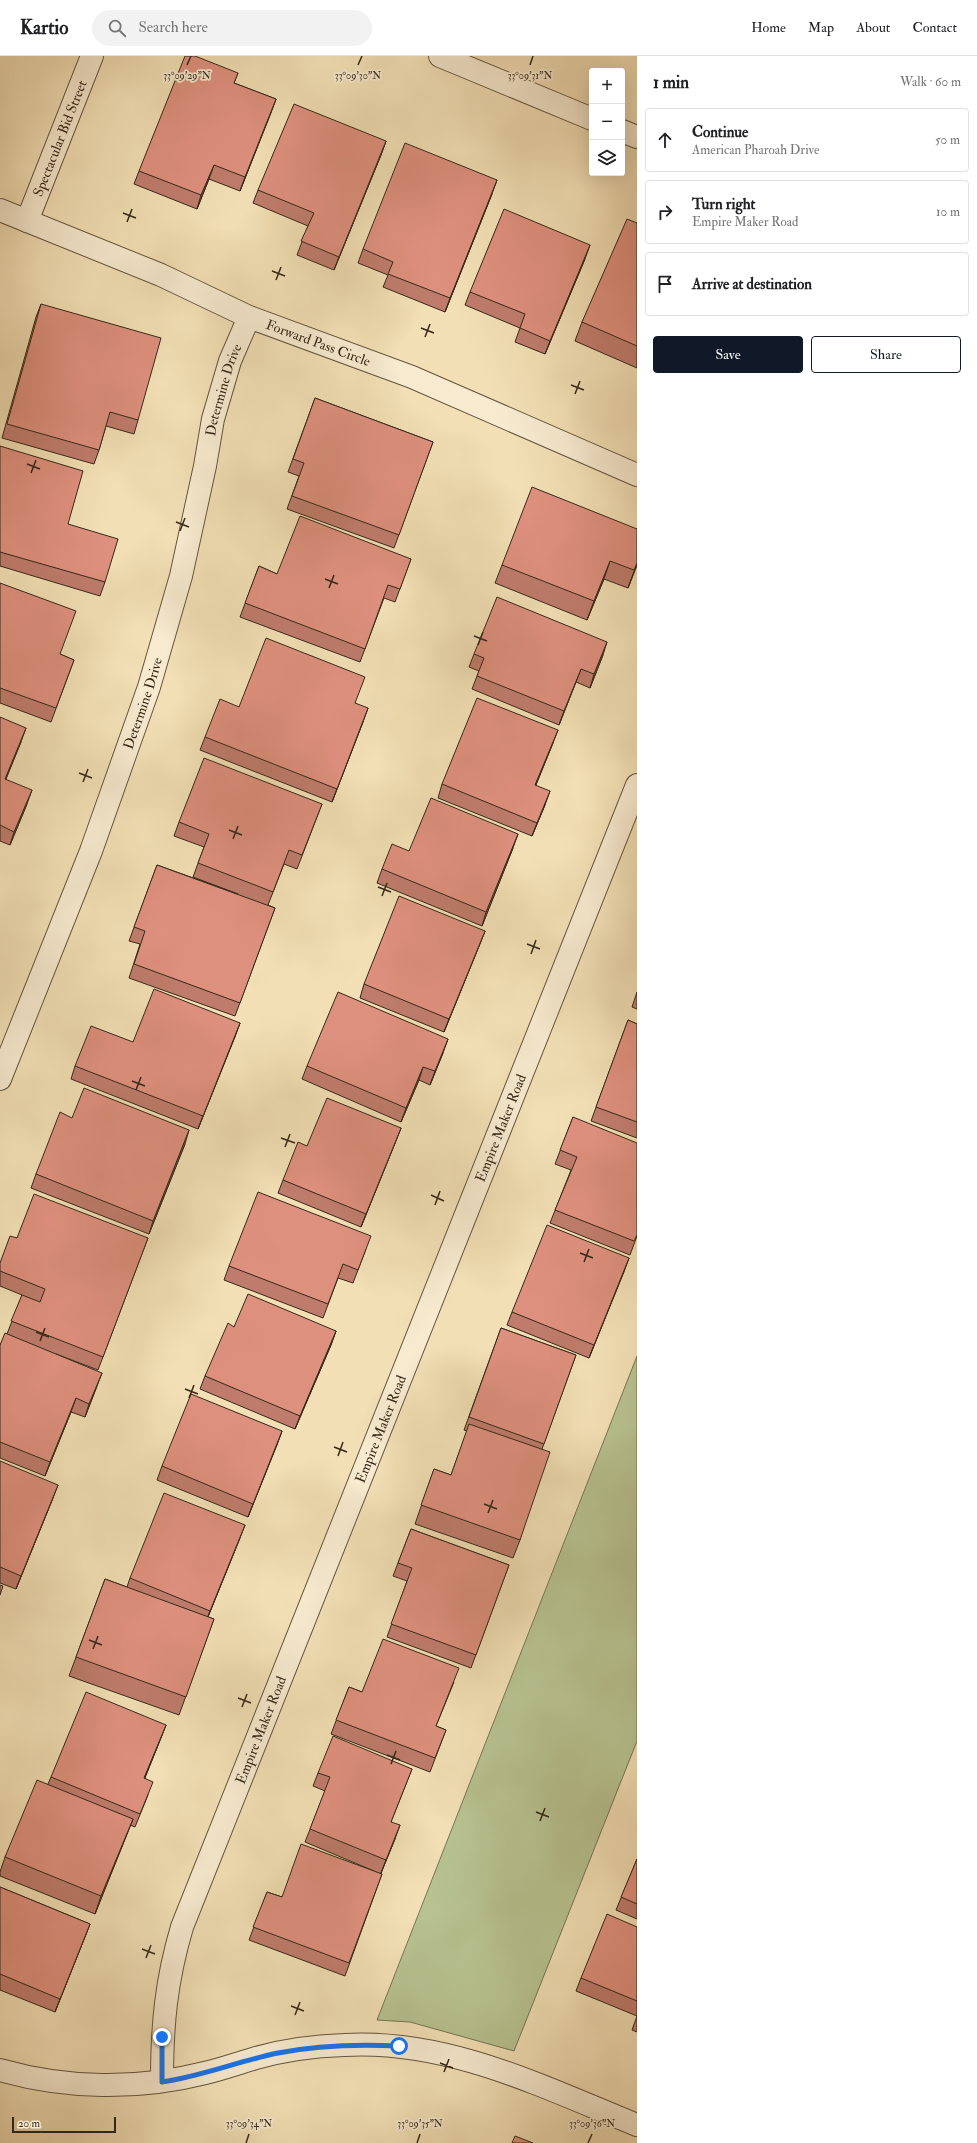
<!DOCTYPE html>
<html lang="en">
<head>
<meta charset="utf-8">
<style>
	:root { --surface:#fff; --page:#f2f2f2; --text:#202124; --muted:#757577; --line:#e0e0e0; --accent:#111827 }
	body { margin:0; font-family:"IM FELL Double Pica",serif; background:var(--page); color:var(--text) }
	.controls { position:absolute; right:12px; top:12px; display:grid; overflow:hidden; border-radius:4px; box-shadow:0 4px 16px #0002 }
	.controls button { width:36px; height:36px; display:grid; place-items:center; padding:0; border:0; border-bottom:1px solid var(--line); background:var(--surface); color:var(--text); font:20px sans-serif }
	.scale { position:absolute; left:12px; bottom:10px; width:104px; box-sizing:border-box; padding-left:4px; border:2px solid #352817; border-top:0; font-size:11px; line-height:14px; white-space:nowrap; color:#352817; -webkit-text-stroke:3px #f7eacf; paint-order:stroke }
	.stop { position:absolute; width:12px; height:12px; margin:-9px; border:3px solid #1a73e8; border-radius:50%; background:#fff }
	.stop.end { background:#1a73e8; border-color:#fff; box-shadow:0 1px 4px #0008 }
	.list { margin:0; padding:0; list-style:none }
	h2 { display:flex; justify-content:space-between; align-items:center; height:52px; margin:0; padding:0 16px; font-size:17px }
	h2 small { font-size:13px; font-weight:400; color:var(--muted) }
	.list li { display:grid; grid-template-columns:26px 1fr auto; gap:12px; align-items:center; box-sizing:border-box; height:64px; margin:0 8px 8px; padding:0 8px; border:1px solid var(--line); border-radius:4px }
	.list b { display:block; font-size:15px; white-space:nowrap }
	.list p { margin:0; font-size:13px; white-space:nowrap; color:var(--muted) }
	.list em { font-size:13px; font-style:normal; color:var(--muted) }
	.actions { display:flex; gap:8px; padding:12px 16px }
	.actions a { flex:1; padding:9px 0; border:1px solid var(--accent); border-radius:4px; text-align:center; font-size:14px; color:var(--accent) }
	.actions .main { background:var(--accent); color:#fff }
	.icon { flex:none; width:22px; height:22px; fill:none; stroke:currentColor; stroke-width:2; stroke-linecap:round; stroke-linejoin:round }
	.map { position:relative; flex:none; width:637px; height:2087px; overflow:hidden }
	header { display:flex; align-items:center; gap:24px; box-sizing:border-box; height:56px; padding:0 20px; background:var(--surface); border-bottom:1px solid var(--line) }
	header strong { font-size:19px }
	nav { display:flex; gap:22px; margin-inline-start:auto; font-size:14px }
	.search { width:280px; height:36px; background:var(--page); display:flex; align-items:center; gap:10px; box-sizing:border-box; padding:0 14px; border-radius:22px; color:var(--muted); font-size:15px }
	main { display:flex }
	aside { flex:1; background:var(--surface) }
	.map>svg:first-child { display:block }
</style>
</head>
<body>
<header>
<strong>Kartio</strong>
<div class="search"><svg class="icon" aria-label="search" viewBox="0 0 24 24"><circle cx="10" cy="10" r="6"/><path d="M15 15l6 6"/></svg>Search here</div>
<nav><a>Home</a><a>Map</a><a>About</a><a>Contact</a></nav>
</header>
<main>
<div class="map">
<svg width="637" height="2087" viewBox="0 0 637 2087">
	<rect width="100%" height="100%" fill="#f2dfb5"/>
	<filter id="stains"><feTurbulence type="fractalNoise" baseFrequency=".005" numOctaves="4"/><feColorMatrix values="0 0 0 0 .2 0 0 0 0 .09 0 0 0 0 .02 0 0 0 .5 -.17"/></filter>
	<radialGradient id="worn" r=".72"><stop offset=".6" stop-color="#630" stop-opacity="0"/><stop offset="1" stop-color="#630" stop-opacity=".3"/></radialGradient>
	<polygon fill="#b7c290" stroke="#767554" points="637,1300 637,1685 514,1995 410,1966 377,1964"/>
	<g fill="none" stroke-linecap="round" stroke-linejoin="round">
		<g stroke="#64563e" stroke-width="24">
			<g id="street">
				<polyline points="440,0 592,63"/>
				<polyline points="622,75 637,81"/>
				<path id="s1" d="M0,154L161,219L249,261L412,321L637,419"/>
				<path id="s2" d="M27,165L92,0"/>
				<path id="s3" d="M0,1023L91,795L149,631L181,520L205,410L213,363L230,305L249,261"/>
				<path d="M0,2014C67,2033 138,2034 205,2017C222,2013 239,2007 256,2002C284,1994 314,1990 344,1989C448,1983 543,2031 637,2069"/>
				<path id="s4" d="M162,2025C162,1969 166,1925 182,1871L637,729"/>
			</g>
		</g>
		<use href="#street" stroke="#f7eacf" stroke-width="22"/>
	</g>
	<g fill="#bf7c6c" stroke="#352817">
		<polygon points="238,17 234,27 276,43 240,135 209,123 197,153 134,128 139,115"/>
		<polygon points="386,85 381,99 334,214 297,199 308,170 253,147 258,134"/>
		<polygon points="492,138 445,256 383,231 388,219 358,207 363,193"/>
		<polygon points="637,167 637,312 575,285 582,266"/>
		<polygon points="585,203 545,298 515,286 520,272 465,249 470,236"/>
		<polygon points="41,248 138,364 134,378 106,370 99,394 94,408 2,382 36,261"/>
		<polygon points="315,342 433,386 394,492 287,453 299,420 288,416"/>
		<polygon points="0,390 68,468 105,526 100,540 0,510"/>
		<polygon points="637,473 637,509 628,532 604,523 587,564 495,527 502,509"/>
		<polygon points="411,503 395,546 384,542 360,606 240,561 259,510 277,518"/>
		<polygon points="0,527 60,598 74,604 51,666 0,647"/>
		<polygon points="474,598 603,599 590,632 576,626 559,669 472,633 479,615 469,611"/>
		<polygon points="356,647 363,666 332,746 200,694 205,681 239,651"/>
		<polygon points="0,661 21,686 6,723 27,748 10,789 0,785"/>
		<polygon points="553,687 536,729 545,749 532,780 438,742 442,728"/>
		<polygon points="322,748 297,813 284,808 268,849 275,852 235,960 129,922 140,888 129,885 157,809 238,838 193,821 204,791 174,780 179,766"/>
		<polygon points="513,792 482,870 377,827 382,813"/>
		<polygon points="485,875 444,976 360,942 364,928"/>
		<polygon points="637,936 637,953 632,951"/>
		<polygon points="628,964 637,968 637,1082 591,1065"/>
		<polygon points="240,967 198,1073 71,1023 75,1010 133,986"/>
		<polygon points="443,997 430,1029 419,1024 401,1066 302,1023 307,1010"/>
		<polygon points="573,1061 637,1180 630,1199 550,1167 571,1114 555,1108"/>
		<polygon points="72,1062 185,1088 149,1178 31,1132 36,1118"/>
		<polygon points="401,1072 361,1171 278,1137 283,1124 307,1090"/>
		<polygon points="17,1182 148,1182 98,1314 56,1298 97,1330 85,1361 71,1356 45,1420 0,1402 0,1289 7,1278 22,1239 0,1230 0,1207"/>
		<polygon points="366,1193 353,1227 338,1222 323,1262 224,1224 229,1210"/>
		<polygon points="629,1202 589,1302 507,1269 512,1256"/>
		<polygon points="234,1271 336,1275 331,1289 295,1373 200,1333 205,1320"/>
		<polygon points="501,1272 576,1299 542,1393 520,1484 513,1502 415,1468 434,1413 451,1419 467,1375 464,1374"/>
		<polygon points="282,1375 248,1461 157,1424 162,1410"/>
		<polygon points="0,1405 53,1442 16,1533 0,1527"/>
		<polygon points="411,1473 509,1509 471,1612 387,1581 407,1525 393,1520"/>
		<polygon points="240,1482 208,1561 214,1563 179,1659 69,1620 105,1523 127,1531 130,1522"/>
		<polygon points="454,1626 436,1670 446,1674 430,1716 331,1678 349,1631 362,1636"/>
		<polygon points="166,1669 145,1722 148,1739 135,1771 130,1769 95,1858 0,1820 0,1816 5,1801 48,1728 51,1721"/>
		<polygon points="412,1713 391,1766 395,1783 381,1817 382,1818 345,1920 249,1884 267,1836 282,1841 374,1815 305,1786 325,1735 313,1730 318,1717"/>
		<polygon points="637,1803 637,1863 616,1854"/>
		<polygon points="0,1831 90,1868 55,1956 0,1934"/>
		<polygon points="637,1871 637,1960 576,1935 581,1922"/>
		<polygon points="637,1960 637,1976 632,1974"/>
	</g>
	<g fill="#9b6558" stroke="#352817">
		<polygon points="276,43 271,57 240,135 245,121"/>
		<polygon points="386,85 381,99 334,214 339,201"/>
		<polygon points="214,109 209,123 197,153 201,139"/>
		<polygon points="497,124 492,138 445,256 450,242"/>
		<polygon points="590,189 585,203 545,298 550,285"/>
		<polygon points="610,505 604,523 587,564 594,545"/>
		<polygon points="637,507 637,509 628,532"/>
		<polygon points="607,586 603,599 590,632 594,618"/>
		<polygon points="581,613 576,626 559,669 564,655"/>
		<polygon points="368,652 363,666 332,746 337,733"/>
		<polygon points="26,672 21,686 0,737 5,723"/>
		<polygon points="558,674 553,687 530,743 535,729"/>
		<polygon points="32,734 27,748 10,789 14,776"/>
		<polygon points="550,735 545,749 532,780 537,767"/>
		<polygon points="518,778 513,792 482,870 486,856"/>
		<polygon points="485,875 480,888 444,976 449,963"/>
		<polygon points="240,967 235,981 198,1073 203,1060"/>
		<polygon points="448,983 443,997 430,1029 435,1015"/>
		<polygon points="423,1011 419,1024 401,1066 406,1052"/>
		<polygon points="401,1072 396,1085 361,1171 366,1158"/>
		<polygon points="189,1074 185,1088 149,1178 153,1165"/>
		<polygon points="629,1202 624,1216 589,1302 594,1289"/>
		<polygon points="336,1275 331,1289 295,1373 300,1360"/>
		<polygon points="102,1317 97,1330 85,1361 89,1348"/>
		<polygon points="76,1342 71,1356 45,1420 50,1406"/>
		<polygon points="282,1375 277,1389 248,1461 253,1448"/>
		<polygon points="58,1429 53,1442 16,1533 21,1520"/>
		<polygon points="245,1469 240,1482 205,1568 210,1555"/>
		<polygon points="166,1669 161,1682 139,1736 144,1722"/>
		<polygon points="133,1763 126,1781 95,1858 101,1840"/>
		<polygon points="400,1769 395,1783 381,1817 386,1804"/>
		<polygon points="90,1868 85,1881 55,1956 60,1943"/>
	</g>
	<g fill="#de907e" stroke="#352817">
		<polygon points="185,0 195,0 238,17 234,27 276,43 245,121 214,109 201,139 139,115"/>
		<polygon points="294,48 386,85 339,201 301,185 314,157 258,134"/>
		<polygon points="405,87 497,124 450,242 388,218 393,206 363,193"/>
		<polygon points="504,153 590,189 550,285 520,272 525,258 470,236"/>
		<polygon points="627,163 637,167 637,290 582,266"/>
		<polygon points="41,248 161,282 138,364 110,356 99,394 7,368"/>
		<polygon points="315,342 433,386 399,479 292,440 304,407 293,403"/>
		<polygon points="0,390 83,415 68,468 118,483 105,526 0,496"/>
		<polygon points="532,431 637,473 637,507 634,514 610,505 594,545 502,509"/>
		<polygon points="300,460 411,503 400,533 388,529 365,593 245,547 259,510 277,518"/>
		<polygon points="0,527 76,555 60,598 74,604 56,652 0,632"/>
		<polygon points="497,541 607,586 594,618 581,613 564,655 477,620 484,602 474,598"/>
		<polygon points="266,582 365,621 355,647 368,652 337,733 205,681 220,643 239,651"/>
		<polygon points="477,642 558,674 535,729 550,735 537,767 442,728"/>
		<polygon points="0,661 26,672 5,723 32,734 14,776 0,769"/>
		<polygon points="204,702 322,748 302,799 289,794 273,836 198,807 209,778 179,766"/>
		<polygon points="431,742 518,778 486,856 382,813 392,788 409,795"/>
		<polygon points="157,809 275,852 240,947 134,908 145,875 134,871"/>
		<polygon points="399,840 485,875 449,963 364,928"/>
		<polygon points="154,933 240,967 203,1060 75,1010 91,970 133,986"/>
		<polygon points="338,936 448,983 435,1015 423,1011 406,1052 307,1010"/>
		<polygon points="628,964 637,968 637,1066 596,1051"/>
		<polygon points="84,1032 189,1074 153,1165 36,1118 60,1056 72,1062"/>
		<polygon points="327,1042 401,1072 366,1158 283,1124 298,1086 307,1090"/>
		<polygon points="573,1061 637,1087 637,1179 634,1185 555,1154 577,1101 560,1094"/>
		<polygon points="258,1136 371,1180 358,1214 343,1208 328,1248 229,1210"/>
		<polygon points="34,1138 148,1182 103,1301 11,1265 22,1239 40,1246 45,1233 0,1215 0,1207 10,1180 17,1182"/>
		<polygon points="547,1169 629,1202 594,1289 512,1256"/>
		<polygon points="248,1238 336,1275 300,1360 205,1320 228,1267 234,1271"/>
		<polygon points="501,1272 576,1299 544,1388 469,1361"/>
		<polygon points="5,1277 102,1317 89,1348 76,1342 50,1406 0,1386 0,1289"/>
		<polygon points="191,1338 282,1375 253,1448 162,1410"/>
		<polygon points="469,1368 550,1396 520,1484 421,1449 434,1413 451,1419"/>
		<polygon points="0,1405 58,1429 21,1520 0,1511"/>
		<polygon points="164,1437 245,1469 210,1555 130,1522"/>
		<polygon points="411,1473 509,1509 476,1599 391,1568 412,1512 398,1507"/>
		<polygon points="105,1523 214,1563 186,1641 76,1601"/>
		<polygon points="0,1529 3,1530 0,1539"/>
		<polygon points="383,1583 459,1612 436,1670 446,1674 435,1702 336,1664 349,1631 362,1636"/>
		<polygon points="86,1636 166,1669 144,1722 153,1726 140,1758 51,1721"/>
		<polygon points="333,1680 412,1713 391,1766 400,1769 386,1804 310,1773 330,1721 318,1717"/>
		<polygon points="37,1724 133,1763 101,1840 5,1801"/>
		<polygon points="301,1788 382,1818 349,1907 253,1871 267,1836 282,1841"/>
		<polygon points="637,1803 637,1848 621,1841"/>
		<polygon points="0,1831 90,1868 60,1943 0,1918"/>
		<polygon points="607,1858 637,1871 637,1945 581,1922"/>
		<polygon points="515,2080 533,2087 512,2087"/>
	</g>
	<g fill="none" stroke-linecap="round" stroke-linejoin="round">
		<path stroke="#1a73e8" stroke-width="5" d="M162,1981V2026C202,2020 239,2005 278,1997C318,1989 358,1988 399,1990"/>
	</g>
	<path fill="none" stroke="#352817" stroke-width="1.5" d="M187,9L191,0M358,9L362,0M530,9L533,0M123,157L136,162M127,166L132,153M272,215L285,220M276,224L281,211M421,272L434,277M425,281L430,268M571,329L584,334M575,338L580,325M27,408L40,413M31,417L36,404M176,466L189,471M180,475L185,462M325,523L338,528M329,532L334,519M474,580L487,585M478,589L483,576M79,717L92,722M83,726L88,713M229,774L242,779M233,783L238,770M378,831L391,836M382,840L387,827M527,888L540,893M531,898L536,884M132,1025L145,1030M136,1034L141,1021M281,1082L295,1087M285,1091L290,1078M431,1139L444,1145M435,1149L440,1135M580,1197L593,1202M584,1206L589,1193M36,1276L49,1281M40,1285L45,1272M185,1333L198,1338M189,1342L194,1329M334,1391L347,1396M338,1400L343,1386M484,1448L497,1453M488,1457L493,1444M89,1584L102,1589M93,1593L98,1580M238,1642L251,1647M242,1651L247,1638M387,1699L400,1704M391,1708L396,1695M536,1756L549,1761M540,1765L545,1752M142,1893L155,1898M146,1902L151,1889M291,1950L304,1955M295,1959L300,1946M440,2007L453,2012M444,2016L449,2003M246,2087L249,2078M417,2087L420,2078M588,2087L592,2078"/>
	<g text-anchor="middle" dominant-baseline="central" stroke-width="3.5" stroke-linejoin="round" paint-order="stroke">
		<g font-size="14" fill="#352817" stroke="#f7eacf">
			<text stroke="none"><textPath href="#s2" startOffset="89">Spectacular Bid Street</textPath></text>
			<text stroke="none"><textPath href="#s1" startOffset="345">Forward Pass Circle</textPath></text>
			<text stroke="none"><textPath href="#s3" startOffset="726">Determine Drive</textPath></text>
			<text stroke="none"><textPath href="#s3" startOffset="402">Determine Drive</textPath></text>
			<text stroke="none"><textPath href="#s4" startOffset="1016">Empire Maker Road</textPath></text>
			<text stroke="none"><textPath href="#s4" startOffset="692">Empire Maker Road</textPath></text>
			<text stroke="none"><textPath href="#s4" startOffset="368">Empire Maker Road</textPath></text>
		</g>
	</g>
	<g font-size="10" text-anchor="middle" fill="#352817" stroke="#f7eacf" stroke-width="3.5" stroke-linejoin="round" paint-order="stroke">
		<text x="187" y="23">33°09'29"N</text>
		<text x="358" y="23">33°09'30"N</text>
		<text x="530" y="23">33°09'31"N</text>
		<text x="249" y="2071">33°09'34"N</text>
		<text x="420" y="2071">33°09'35"N</text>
		<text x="592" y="2071">33°09'36"N</text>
	</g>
	<rect width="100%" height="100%" filter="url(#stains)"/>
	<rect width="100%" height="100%" fill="url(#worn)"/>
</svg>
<div class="controls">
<button>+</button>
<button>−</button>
<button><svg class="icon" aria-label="layers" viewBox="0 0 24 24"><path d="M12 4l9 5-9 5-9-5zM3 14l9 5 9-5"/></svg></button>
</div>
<div class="scale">20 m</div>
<div class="stop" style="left:399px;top:1990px"></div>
<div class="stop end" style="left:162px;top:1981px"></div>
</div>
<aside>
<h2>1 min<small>Walk · 60 m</small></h2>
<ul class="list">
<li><svg class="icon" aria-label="ahead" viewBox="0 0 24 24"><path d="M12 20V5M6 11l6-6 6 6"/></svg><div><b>Continue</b><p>American Pharoah Drive</p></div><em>50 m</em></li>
<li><svg class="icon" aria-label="right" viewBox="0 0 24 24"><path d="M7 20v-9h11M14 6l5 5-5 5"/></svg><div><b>Turn right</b><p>Empire Maker Road</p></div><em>10 m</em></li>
<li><svg class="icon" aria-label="arrive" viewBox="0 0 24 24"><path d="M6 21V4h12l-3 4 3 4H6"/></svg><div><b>Arrive at destination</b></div></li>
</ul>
<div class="actions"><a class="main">Save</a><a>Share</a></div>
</aside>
</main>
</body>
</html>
